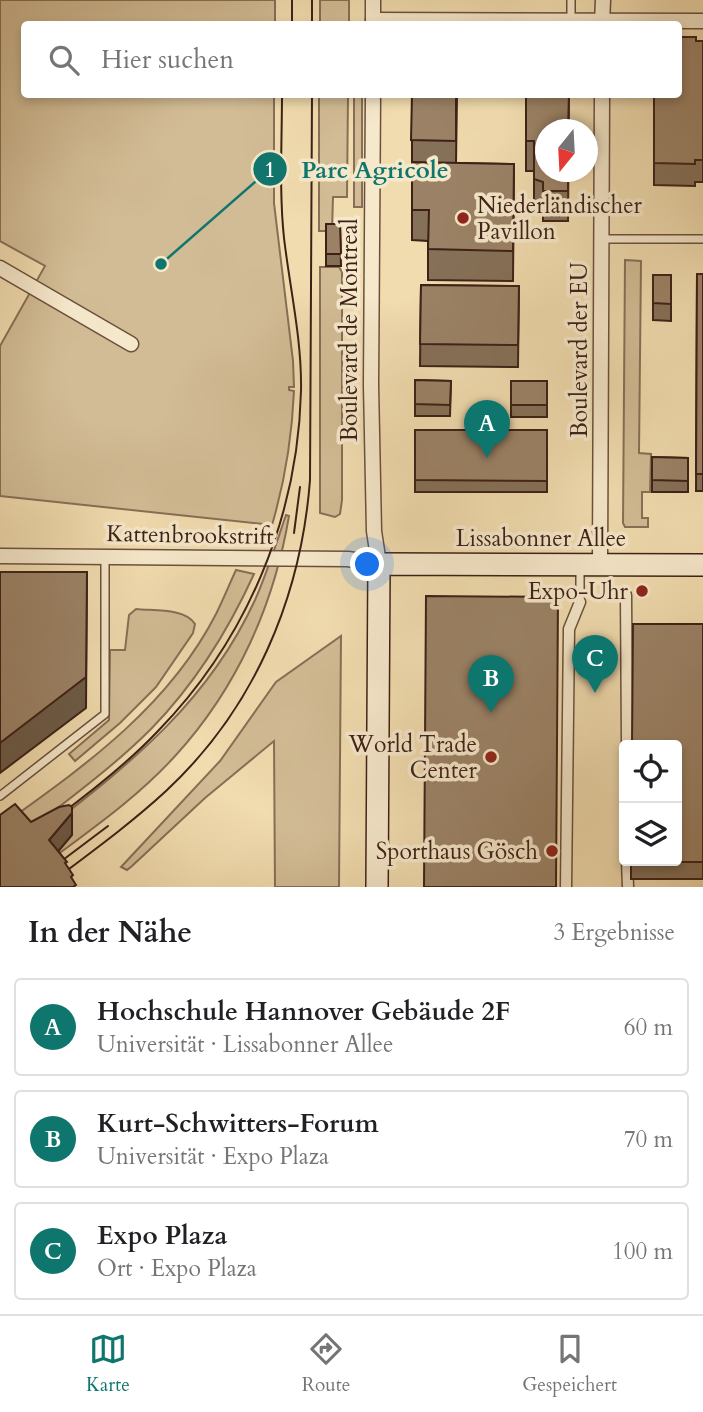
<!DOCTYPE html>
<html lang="de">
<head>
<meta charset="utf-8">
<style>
	:root { --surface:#fff; --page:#f2f2f2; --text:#202124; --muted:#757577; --line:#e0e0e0; --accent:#0f766e }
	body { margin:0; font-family:Cardo,serif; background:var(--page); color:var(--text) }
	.controls { position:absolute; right:21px; bottom:21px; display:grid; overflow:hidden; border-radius:7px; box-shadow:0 4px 10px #0003 }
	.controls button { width:63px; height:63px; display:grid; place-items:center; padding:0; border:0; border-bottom:2px solid var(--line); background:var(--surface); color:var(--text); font:35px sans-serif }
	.compass { position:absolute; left:535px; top:119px; width:63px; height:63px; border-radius:50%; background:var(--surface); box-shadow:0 4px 10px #0003; rotate:198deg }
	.you { position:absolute; left:368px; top:565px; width:24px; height:24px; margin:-18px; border:5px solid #fff; border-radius:50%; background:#1a73e8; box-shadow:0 0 0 10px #1a73e833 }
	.badge { display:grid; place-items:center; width:46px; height:46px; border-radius:50%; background:var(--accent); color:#fff; font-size:23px; font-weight:700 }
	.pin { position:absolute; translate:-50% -58px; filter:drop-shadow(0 2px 4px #0008) }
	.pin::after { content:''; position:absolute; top:37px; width:24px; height:21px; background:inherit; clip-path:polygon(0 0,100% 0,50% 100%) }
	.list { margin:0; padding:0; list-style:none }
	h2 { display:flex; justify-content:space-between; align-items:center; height:91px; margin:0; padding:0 28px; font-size:30px }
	h2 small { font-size:23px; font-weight:400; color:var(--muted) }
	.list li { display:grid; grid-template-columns:46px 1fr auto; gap:21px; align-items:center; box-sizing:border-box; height:98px; margin:0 14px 14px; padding:0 14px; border:2px solid var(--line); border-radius:7px }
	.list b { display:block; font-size:26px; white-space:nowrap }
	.list p { margin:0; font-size:23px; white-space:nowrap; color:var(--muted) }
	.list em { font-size:23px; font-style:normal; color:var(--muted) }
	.icon { flex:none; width:38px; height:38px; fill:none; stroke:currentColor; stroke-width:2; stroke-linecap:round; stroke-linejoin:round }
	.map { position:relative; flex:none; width:703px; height:887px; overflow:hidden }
	.search { position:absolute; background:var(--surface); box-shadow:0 4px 10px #0003; left:21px; right:21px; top:21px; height:77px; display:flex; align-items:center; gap:18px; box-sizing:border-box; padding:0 24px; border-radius:7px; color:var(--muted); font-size:26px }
	.sheet { height:427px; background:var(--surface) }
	nav { display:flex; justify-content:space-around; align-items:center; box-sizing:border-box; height:98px; border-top:2px solid var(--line); background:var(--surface); font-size:19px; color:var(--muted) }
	nav a { display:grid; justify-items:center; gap:4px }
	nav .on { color:var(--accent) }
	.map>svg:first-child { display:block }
</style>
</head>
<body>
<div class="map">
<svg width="703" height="887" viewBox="0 0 703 887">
	<rect width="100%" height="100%" fill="#f1dcaf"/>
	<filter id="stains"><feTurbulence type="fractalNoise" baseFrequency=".00286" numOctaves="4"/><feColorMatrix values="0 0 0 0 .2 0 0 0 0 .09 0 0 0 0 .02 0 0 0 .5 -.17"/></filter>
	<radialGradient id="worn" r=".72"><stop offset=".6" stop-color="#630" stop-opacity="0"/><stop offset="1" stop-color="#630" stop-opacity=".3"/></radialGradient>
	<g fill="#d2bc95" stroke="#886e56" stroke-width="2">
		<path d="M0,0H275V24H24V94L274,95V203L293,361L294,387H289V390L294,391C292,436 285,481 272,525L0,496V346L45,266L0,241Z"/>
		<rect x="320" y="0" width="29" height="24"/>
		<polygon points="319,95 348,95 347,197 333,197 332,231 319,231"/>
		<rect x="354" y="95" width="8" height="112"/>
		<polygon points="625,260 641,261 639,453 651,454 650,492 642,492 642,518 648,518 648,527 625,527 623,523"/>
		<polygon points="320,267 339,267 342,272 342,500 340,514 335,517 320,513"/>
		<path d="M286,515L289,516C274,605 237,688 176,755C140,795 96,826 53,858L72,835V829L36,837C125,767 206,707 255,600C267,573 276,544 286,515Z"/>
		<path d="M236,570L254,574C228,631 195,684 151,729C112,768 66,801 23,835L9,820C89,763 170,704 216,614C223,600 229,585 236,570Z"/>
		<path d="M136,609C154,611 185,608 195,624L193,633L156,687L120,723L75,761L69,754L109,720L110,650H125L129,615Z"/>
		<polygon points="341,636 339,887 275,887 274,741 205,798 132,866 127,870 121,867 220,761 276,682"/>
	</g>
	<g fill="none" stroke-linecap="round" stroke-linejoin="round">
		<g stroke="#6a503d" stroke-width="10">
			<g id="service">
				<polyline points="571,20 571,0"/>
				<polyline points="602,239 703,239"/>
				<polyline points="580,569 580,602"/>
				<polyline points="0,796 105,714 105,556"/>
			</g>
		</g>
		<g stroke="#6a503d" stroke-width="13">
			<g id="pedestrian">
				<polyline points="626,595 627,745"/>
				<polyline points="627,861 628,887"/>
				<polyline points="566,887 569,629 580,602"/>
			</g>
		</g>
		<g stroke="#6a503d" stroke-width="17">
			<g id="minor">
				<polyline points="373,20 703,21"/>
				<polyline points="373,24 373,0"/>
				<polyline points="602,24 603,0"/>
				<polyline points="0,268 131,344"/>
				<polyline points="0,556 348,559 379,564 374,531 371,385 373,94"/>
				<polyline points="600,564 602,94"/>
			</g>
		</g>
		<g stroke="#3d2117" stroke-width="24">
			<polyline id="secondary" points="377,887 379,564 703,565"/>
		</g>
		<use href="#service" stroke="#f6e8cb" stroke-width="7"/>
		<use href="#pedestrian" stroke="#f6e8cb" stroke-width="10"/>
		<use href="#minor" stroke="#f6e8cb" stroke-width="14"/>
		<use href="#secondary" stroke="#f6e8cb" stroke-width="21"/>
		<g stroke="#3d2117" stroke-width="2">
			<polyline points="292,24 292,0"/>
			<polyline points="312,24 312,0"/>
			<polyline points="294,533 300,487"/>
			<path d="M57,817C92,791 128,763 158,731C246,641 298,518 301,391C302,340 290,289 284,238C279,191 282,142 282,94"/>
			<polyline points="27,887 108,826"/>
			<path d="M45,887C86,856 128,826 166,791C254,709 301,598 310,480L312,94"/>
		</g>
	</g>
	<g fill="#857058" stroke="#3d2117" stroke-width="2">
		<polygon points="696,41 703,41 703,182 695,182 695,186 654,185 654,94"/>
		<polygon points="412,94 569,94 568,221 543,221 543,212 534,209 534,171 526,171 526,97 457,96 456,163 514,164 513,281 428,280 428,241 412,240"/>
		<polygon points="326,224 340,224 341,266 326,266"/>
		<polygon points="697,274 703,274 703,491 696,491"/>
		<polygon points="653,275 671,275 671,321 653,320"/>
		<polygon points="421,285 519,286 518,367 420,366"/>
		<polygon points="415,380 451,381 450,416 415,416"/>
		<rect x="511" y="381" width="36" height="36"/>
		<rect x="415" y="430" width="132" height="62"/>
		<polygon points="652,457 688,458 688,492 652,492"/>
		<polygon points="703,624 703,879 631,879 631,861"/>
	</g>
	<g fill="#6c5b47" stroke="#3d2117" stroke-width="2">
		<polygon points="87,572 86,708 0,773 0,743"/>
		<polygon points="72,813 72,835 49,862 49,840"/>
	</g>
	<g fill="#9b8266" stroke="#3d2117" stroke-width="2">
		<polygon points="413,22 569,23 569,24 413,24"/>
		<polygon points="678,37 696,37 696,41 703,41 703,160 695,160 695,164 654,163 654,94 678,94"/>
		<polygon points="412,94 456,94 456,141 411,140"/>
		<polygon points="526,94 569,94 568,130 545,130 545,172 568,172 568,191 543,191 543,182 534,179 534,141 526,141"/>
		<polygon points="412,162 514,164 513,251 428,249 429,210 412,210"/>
		<polygon points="326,224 340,224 341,254 326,254"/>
		<polygon points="697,274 703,274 703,474 696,474"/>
		<polygon points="653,275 671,275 671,304 653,303"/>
		<polygon points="421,285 519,286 518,345 420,344"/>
		<polygon points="415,380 451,381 450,405 415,404"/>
		<rect x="511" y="381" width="36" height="24"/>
		<polygon points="415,430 547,430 547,481 415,480"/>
		<polygon points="652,457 688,458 688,481 652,480"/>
		<polygon points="0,572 87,572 86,677 0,743"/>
		<polygon points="426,596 558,597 556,887 424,887"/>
		<polygon points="633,624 703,624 703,862 631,862 631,861 677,861 677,745 632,745"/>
		<polygon points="15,804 31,822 59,807 69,805 72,807 72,813 49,840 67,862 65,863 73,875 71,877 76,885 73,887 0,887 0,815"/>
	</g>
	<g fill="#8f2418" stroke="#f6e8cb" stroke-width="2.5">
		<circle cx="463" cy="218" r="7"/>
		<circle cx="642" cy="591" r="7"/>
		<circle cx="491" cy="757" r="7"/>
		<circle cx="552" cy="851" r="7"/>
	</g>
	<g text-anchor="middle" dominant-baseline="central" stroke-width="7" stroke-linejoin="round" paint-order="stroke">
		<g font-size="23" fill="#3d2117" stroke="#f6e8cb" text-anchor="end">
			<text x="477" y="205" text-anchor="start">Niederländischer<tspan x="477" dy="26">Pavillon</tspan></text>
			<text x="628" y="591">Expo-Uhr</text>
			<text x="477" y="744">World Trade<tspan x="477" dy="26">Center</tspan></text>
			<text x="538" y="851">Sporthaus Gösch</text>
		</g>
		<g font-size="23" fill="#3d2117" stroke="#f6e8cb">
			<text transform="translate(349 330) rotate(-90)">Boulevard de Montreal</text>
			<text transform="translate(579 350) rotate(-90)">Boulevard der EU</text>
			<text transform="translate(190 535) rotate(1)">Kattenbrookstrift</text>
			<text x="541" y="538">Lissabonner Allee</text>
		</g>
	</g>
	<path fill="none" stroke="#0f766e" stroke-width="2.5" d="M161 264L270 169"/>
	<g fill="#0f766e" stroke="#f6e8cb" stroke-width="2.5">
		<circle cx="161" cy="264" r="7"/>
		<circle cx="270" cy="169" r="18"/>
	</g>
	<g font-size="21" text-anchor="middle" font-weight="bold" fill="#fff">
		<text x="270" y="177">1</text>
	</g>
	<g font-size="24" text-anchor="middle" font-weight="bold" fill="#0f766e" stroke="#f6e8cb" stroke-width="7" stroke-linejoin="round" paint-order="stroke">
		<text x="375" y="178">Parc Agricole</text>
	</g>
	<rect width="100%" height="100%" filter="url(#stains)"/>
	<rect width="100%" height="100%" fill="url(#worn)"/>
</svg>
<div class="controls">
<button><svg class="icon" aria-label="locate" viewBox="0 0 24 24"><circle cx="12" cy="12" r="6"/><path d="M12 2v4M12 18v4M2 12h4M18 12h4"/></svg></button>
<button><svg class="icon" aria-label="layers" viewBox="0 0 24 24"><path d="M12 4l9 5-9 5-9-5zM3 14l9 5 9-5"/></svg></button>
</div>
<svg class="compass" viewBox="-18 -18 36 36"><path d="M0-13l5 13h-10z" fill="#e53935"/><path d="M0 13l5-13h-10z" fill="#757577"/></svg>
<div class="you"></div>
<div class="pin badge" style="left:487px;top:458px">A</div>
<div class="pin badge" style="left:491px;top:713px">B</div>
<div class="pin badge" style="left:595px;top:693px">C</div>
<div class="search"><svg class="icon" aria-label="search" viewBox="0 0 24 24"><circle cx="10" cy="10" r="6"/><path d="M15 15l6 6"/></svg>Hier suchen</div>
</div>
<section class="sheet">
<h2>In der Nähe<small>3 Ergebnisse</small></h2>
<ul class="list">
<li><span class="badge">A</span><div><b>Hochschule Hannover Gebäude 2F</b><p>Universität · Lissabonner Allee</p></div><em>60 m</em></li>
<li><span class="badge">B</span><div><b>Kurt-Schwitters-Forum</b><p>Universität · Expo Plaza</p></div><em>70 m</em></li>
<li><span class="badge">C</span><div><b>Expo Plaza</b><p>Ort · Expo Plaza</p></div><em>100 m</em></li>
</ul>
</section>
<nav>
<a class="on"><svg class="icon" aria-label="map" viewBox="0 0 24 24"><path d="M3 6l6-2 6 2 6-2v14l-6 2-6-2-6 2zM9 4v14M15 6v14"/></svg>Karte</a>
<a><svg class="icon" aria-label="directions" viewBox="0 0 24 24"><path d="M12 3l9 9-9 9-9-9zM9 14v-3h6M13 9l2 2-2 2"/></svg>Route</a>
<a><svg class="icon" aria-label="saved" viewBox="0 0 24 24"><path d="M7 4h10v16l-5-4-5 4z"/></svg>Gespeichert</a>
</nav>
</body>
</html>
